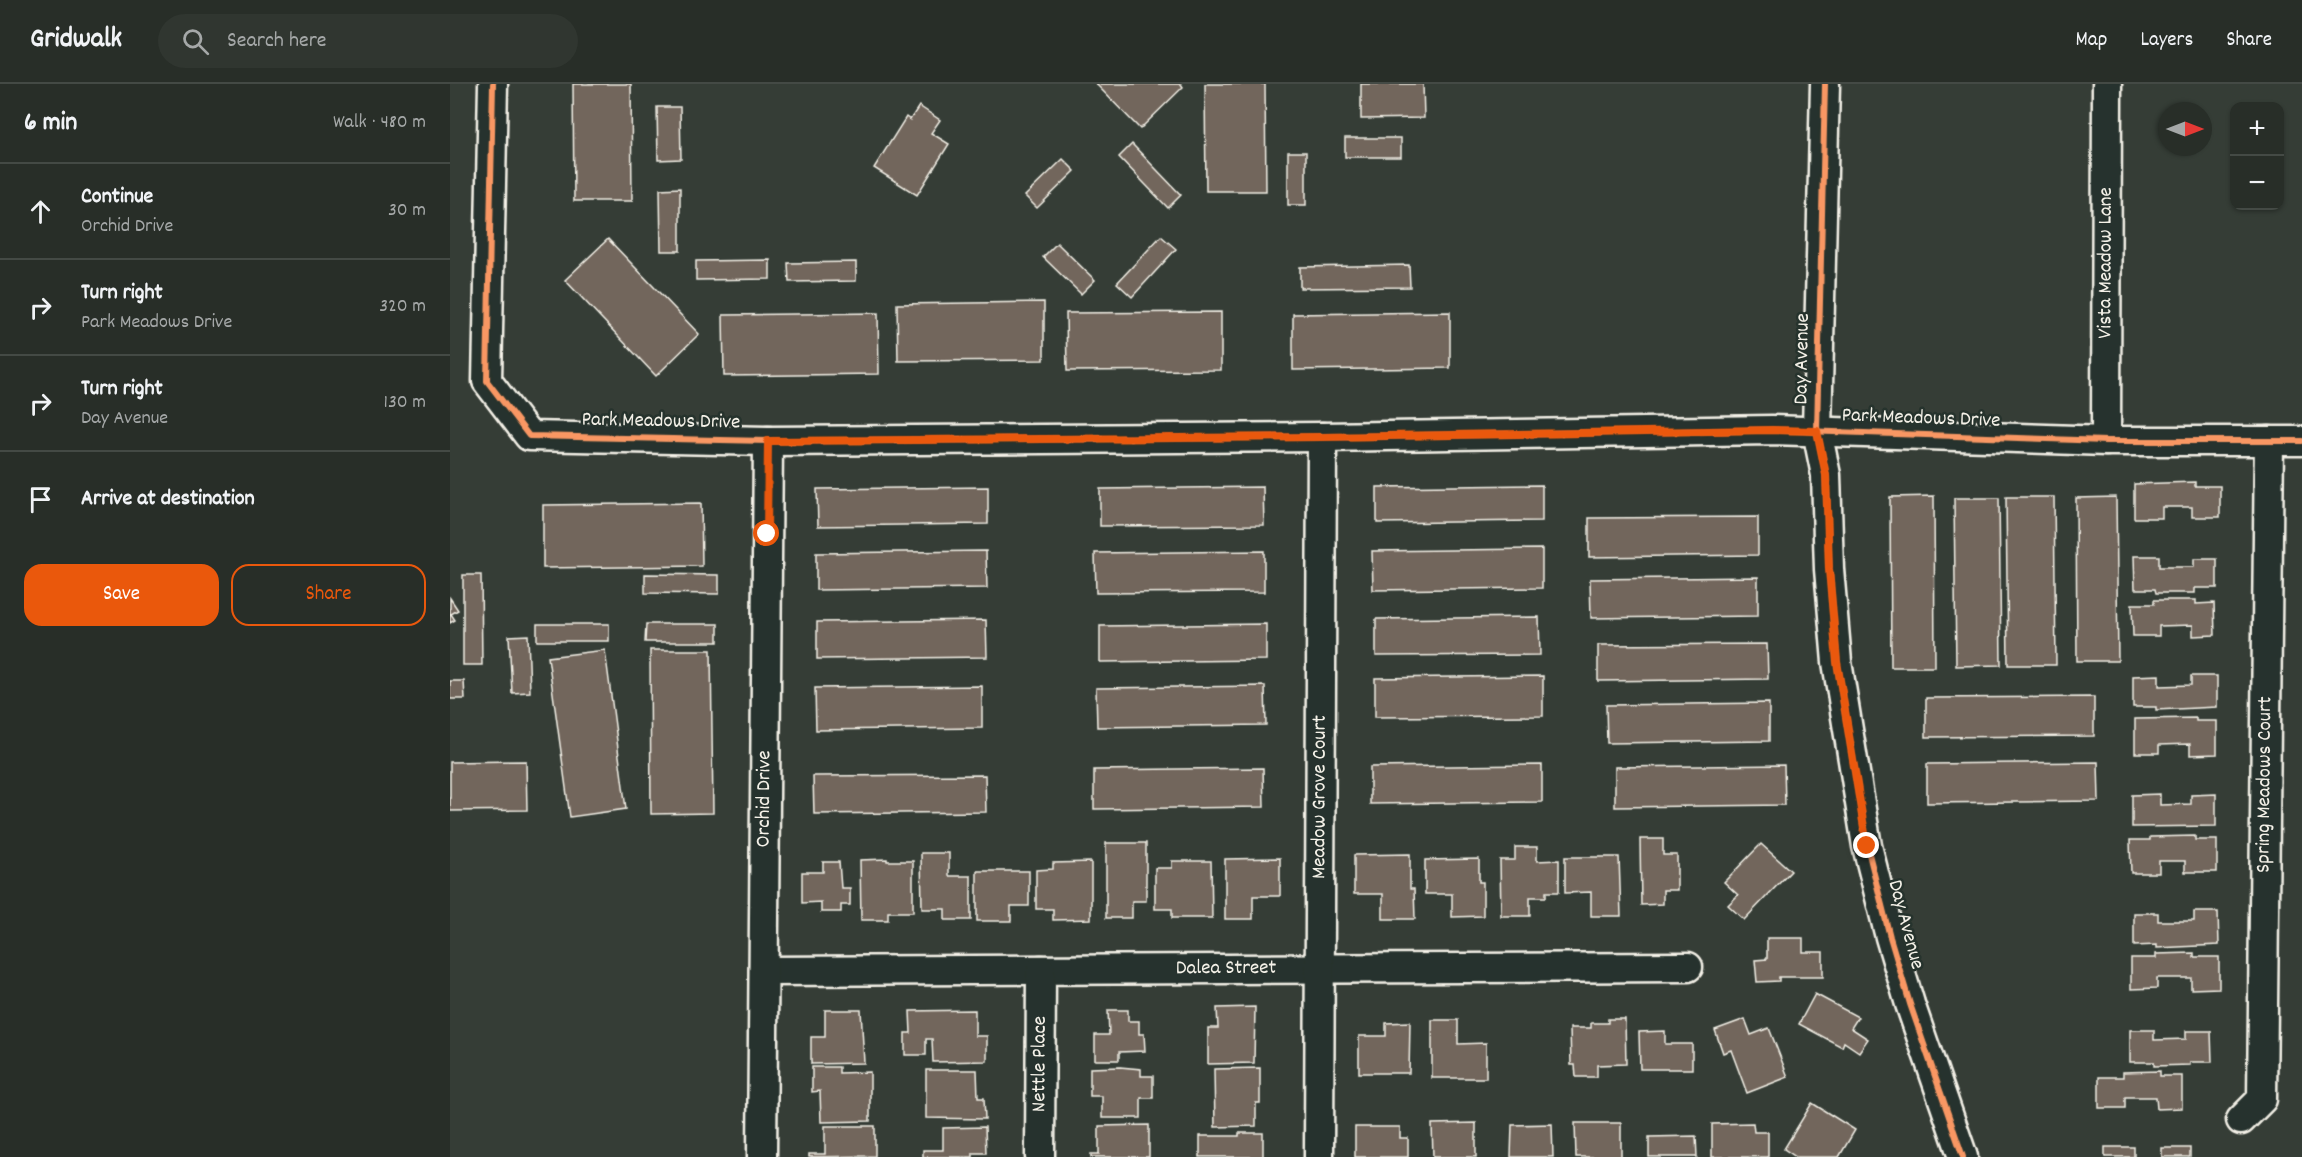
<!DOCTYPE html>
<html lang="en">
<head>
<meta charset="utf-8">
<style>
	:root { --surface:#282e28; --page:#303630; --text:#f1f3f6; --muted:#a5a8a8; --line:#444a45; --accent:#ea580c }
	body { margin:0; font-family:Dekko,sans-serif; background:var(--page); color:var(--text) }
	.controls { position:absolute; right:18px; top:18px; display:grid; overflow:hidden; border-radius:12px; box-shadow:0 2px 4px #0004 }
	.controls button { width:54px; height:54px; display:grid; place-items:center; padding:0; border:0; border-bottom:2px solid var(--line); background:var(--surface); color:var(--text); font:30px sans-serif }
	.compass { position:absolute; left:1708px; top:18px; width:54px; height:54px; border-radius:50%; background:var(--surface); box-shadow:0 2px 4px #0004; rotate:90deg }
	.stop { position:absolute; width:18px; height:18px; margin:-14px; border:4px solid #ea580c; border-radius:50%; background:#fff }
	.stop.end { background:#ea580c; border-color:#fff; box-shadow:0 2px 6px #0008 }
	.list { margin:0; padding:0; list-style:none }
	h2 { display:flex; justify-content:space-between; align-items:center; height:78px; margin:0; padding:0 24px; font-size:26px }
	h2 small { font-size:20px; font-weight:400; color:var(--muted) }
	.list li { display:grid; grid-template-columns:39px 1fr auto; gap:18px; align-items:center; box-sizing:border-box; height:96px; padding:0 24px; border-top:2px solid var(--line) }
	.list b { display:block; font-size:22px; white-space:nowrap }
	.list p { margin:0; font-size:20px; white-space:nowrap; color:var(--muted) }
	.list em { font-size:20px; font-style:normal; color:var(--muted) }
	.actions { display:flex; gap:12px; padding:18px 24px }
	.actions a { flex:1; padding:14px 0; border:2px solid var(--accent); border-radius:18px; text-align:center; font-size:21px; color:var(--accent) }
	.actions .main { background:var(--accent); color:#fff }
	.icon { flex:none; width:33px; height:33px; fill:none; stroke:currentColor; stroke-width:2; stroke-linecap:round; stroke-linejoin:round }
	.map { position:relative; flex:none; width:1852px; height:1073px; overflow:hidden }
	header { display:flex; align-items:center; gap:36px; box-sizing:border-box; height:84px; padding:0 30px; background:var(--surface); border-bottom:2px solid var(--line) }
	header strong { font-size:28px }
	nav { display:flex; gap:33px; margin-inline-start:auto; font-size:21px }
	.search { width:420px; height:54px; background:var(--page); display:flex; align-items:center; gap:15px; box-sizing:border-box; padding:0 21px; border-radius:33px; color:var(--muted); font-size:22px }
	main { display:flex }
	aside { flex:1; background:var(--surface) }
	.map>svg:first-child { display:block }
</style>
</head>
<body>
<header>
<strong>Gridwalk</strong>
<div class="search"><svg class="icon" aria-label="search" viewBox="0 0 24 24"><circle cx="10" cy="10" r="6"/><path d="M15 15l6 6"/></svg>Search here</div>
<nav><a>Map</a><a>Layers</a><a>Share</a></nav>
</header>
<main>
<aside>
<h2>6 min<small>Walk · 480 m</small></h2>
<ul class="list">
<li><svg class="icon" aria-label="ahead" viewBox="0 0 24 24"><path d="M12 20V5M6 11l6-6 6 6"/></svg><div><b>Continue</b><p>Orchid Drive</p></div><em>30 m</em></li>
<li><svg class="icon" aria-label="right" viewBox="0 0 24 24"><path d="M7 20v-9h11M14 6l5 5-5 5"/></svg><div><b>Turn right</b><p>Park Meadows Drive</p></div><em>320 m</em></li>
<li><svg class="icon" aria-label="right" viewBox="0 0 24 24"><path d="M7 20v-9h11M14 6l5 5-5 5"/></svg><div><b>Turn right</b><p>Day Avenue</p></div><em>130 m</em></li>
<li><svg class="icon" aria-label="arrive" viewBox="0 0 24 24"><path d="M6 21V4h12l-3 4 3 4H6"/></svg><div><b>Arrive at destination</b></div></li>
</ul>
<div class="actions"><a class="main">Save</a><a>Share</a></div>
</aside>
<div class="map">
<svg width="1852" height="1073" viewBox="0 0 1852 1073">
	<rect width="100%" height="100%" fill="#353d36"/>
	<filter id="ink" filterUnits="userSpaceOnUse"><feTurbulence type="fractalNoise" baseFrequency=".0167" numOctaves="2"/><feDisplacementMap in="SourceGraphic" scale="12" xChannelSelector="R" yChannelSelector="G"/><feConvolveMatrix kernelMatrix="1 2 1 2 8 2 1 2 1" color-interpolation-filters="sRGB"/></filter>
	<g filter="url(#ink)">
		<g fill="#72665c" stroke="#f4f1e8" stroke-width="1.5">
			<polygon points="123,0 181,0 182,117 124,117"/>
			<polygon points="646,0 731,0 733,3 690,45"/>
			<polygon points="755,0 815,0 816,107 756,107"/>
			<polygon points="911,0 973,0 974,34 911,35"/>
			<polygon points="469,22 490,36 481,49 499,60 467,111 424,84 456,33 460,36"/>
			<polygon points="207,23 230,23 231,75 208,76"/>
			<rect x="895" y="54" width="56" height="19"/>
			<polygon points="682,60 731,111 718,124 669,73"/>
			<rect x="838" y="68" width="18" height="53"/>
			<polygon points="613,75 625,87 587,124 575,112"/>
			<polygon points="230,104 230,167 211,167 210,105"/>
			<polygon points="711,152 726,165 682,213 667,199"/>
			<polygon points="158,155 249,250 206,292 115,196"/>
			<polygon points="607,159 645,196 631,210 593,173"/>
			<polygon points="320,176 320,195 246,196 246,177"/>
			<polygon points="406,178 406,197 339,198 338,179"/>
			<polygon points="959,181 960,203 850,204 850,183"/>
			<polygon points="594,218 594,276 448,277 447,220"/>
			<polygon points="771,228 771,286 617,287 616,229"/>
			<polygon points="1000,228 1000,284 843,286 843,230"/>
			<polygon points="428,229 429,290 274,292 273,231"/>
			<polygon points="1745,398 1745,402 1770,402 1770,433 1742,433 1742,423 1712,423 1712,434 1684,434 1684,400"/>
			<polygon points="1092,401 1092,437 927,439 927,403"/>
			<polygon points="538,403 538,440 368,442 367,405"/>
			<polygon points="813,403 814,441 650,442 650,405"/>
			<polygon points="1484,412 1485,583 1441,583 1440,413"/>
			<polygon points="1556,413 1604,413 1606,581 1558,581"/>
			<polygon points="1666,413 1668,577 1627,577 1626,414"/>
			<polygon points="1504,414 1549,414 1551,581 1506,582"/>
			<polygon points="251,419 252,482 93,484 93,421"/>
			<polygon points="1308,433 1308,471 1139,473 1139,434"/>
			<polygon points="1092,465 1092,504 923,506 922,467"/>
			<polygon points="536,467 537,504 366,506 366,469"/>
			<polygon points="814,467 814,508 646,509 645,469"/>
			<polygon points="1684,472 1709,472 1709,483 1744,483 1744,475 1767,475 1767,504 1745,504 1745,509 1706,509 1705,505 1685,505"/>
			<polygon points="195,490 269,491 269,510 195,509"/>
			<polygon points="13,491 31,491 32,581 13,581"/>
			<polygon points="1308,493 1308,532 1141,534 1140,495"/>
			<polygon points="0,514 8,526 1,530 5,536 0,539"/>
			<polygon points="1704,516 1746,516 1746,520 1764,519 1765,551 1743,552 1743,541 1709,542 1709,552 1683,552 1682,520 1704,520"/>
			<polygon points="1089,533 1090,571 926,572 926,535"/>
			<polygon points="536,536 537,573 367,575 367,538"/>
			<rect x="87" y="540" width="72" height="17"/>
			<polygon points="196,540 268,540 268,558 195,558"/>
			<polygon points="816,540 816,576 650,578 650,542"/>
			<polygon points="78,551 80,608 62,609 59,552"/>
			<polygon points="1317,560 1318,595 1148,597 1148,561"/>
			<polygon points="155,566 176,725 120,733 98,573"/>
			<polygon points="200,566 261,566 263,729 201,730"/>
			<polygon points="1709,591 1709,602 1741,601 1741,592 1767,592 1767,623 1706,626 1706,623 1683,623 1683,592"/>
			<polygon points="1093,592 1093,632 925,633 925,594"/>
			<polygon points="0,597 14,597 15,615 0,615"/>
			<polygon points="532,602 532,644 366,646 365,604"/>
			<polygon points="815,602 816,641 647,643 646,604"/>
			<polygon points="1644,613 1644,652 1476,653 1476,614"/>
			<polygon points="1319,619 1319,657 1157,659 1156,621"/>
			<polygon points="1746,634 1746,637 1767,637 1767,670 1740,671 1740,660 1709,661 1709,669 1685,669 1685,635"/>
			<polygon points="76,677 77,726 0,727 0,678"/>
			<polygon points="1648,678 1649,717 1477,719 1477,680"/>
			<polygon points="1092,681 1092,718 920,720 920,683"/>
			<polygon points="1334,681 1335,721 1165,723 1165,683"/>
			<polygon points="813,684 814,723 644,725 644,686"/>
			<polygon points="535,691 536,728 364,730 363,692"/>
			<polygon points="1710,710 1710,721 1741,720 1741,711 1766,710 1766,742 1682,743 1682,711"/>
			<polygon points="1745,752 1745,756 1767,756 1767,788 1735,788 1735,777 1709,777 1709,789 1681,789 1680,756 1700,756 1700,753"/>
			<polygon points="1190,755 1213,755 1213,771 1227,771 1227,806 1213,806 1213,820 1191,821"/>
			<polygon points="656,759 696,759 696,817 682,817 682,834 656,834"/>
			<polygon points="1311,760 1341,787 1294,836 1278,821 1288,811 1274,798"/>
			<polygon points="1065,763 1087,763 1087,777 1109,776 1109,808 1096,808 1096,813 1080,813 1080,832 1051,832 1050,776 1065,776"/>
			<polygon points="471,769 499,769 499,792 521,792 521,836 495,836 495,825 472,825"/>
			<polygon points="960,770 960,805 964,805 965,835 933,835 933,810 904,810 904,771"/>
			<polygon points="1115,773 1169,773 1171,832 1141,832 1141,808 1115,809"/>
			<polygon points="830,774 830,812 803,812 803,835 775,835 775,775"/>
			<polygon points="437,775 437,777 463,777 463,828 438,828 438,836 411,836 410,776"/>
			<polygon points="1029,775 1029,798 1033,798 1033,832 1002,833 1002,810 975,810 975,776"/>
			<polygon points="722,777 761,777 762,834 722,834 722,825 705,825 705,784 722,784"/>
			<polygon points="373,778 389,778 391,804 400,804 400,821 391,821 391,828 371,828 371,818 352,819 352,788 373,788"/>
			<polygon points="641,778 641,835 603,836 603,825 586,825 586,786 603,785 603,779"/>
			<polygon points="527,787 579,787 579,822 561,822 561,837 527,837"/>
			<polygon points="1744,828 1768,828 1769,861 1707,864 1707,861 1684,862 1684,829 1708,829 1708,837 1744,837"/>
			<polygon points="1317,854 1353,854 1353,868 1373,868 1373,893 1329,893 1329,897 1307,898 1305,876 1317,875"/>
			<polygon points="1744,869 1744,873 1769,873 1769,904 1741,905 1741,894 1707,894 1707,904 1681,905 1681,874 1706,874 1706,870"/>
			<polygon points="1365,910 1408,933 1401,944 1418,955 1409,968 1394,958 1392,963 1349,940"/>
			<polygon points="805,923 804,979 758,980 758,944 768,944 767,924"/>
			<polygon points="375,926 411,926 414,979 361,980 361,953 375,953"/>
			<polygon points="525,926 525,952 537,952 537,977 483,978 482,955 476,955 476,971 455,971 455,949 461,949 460,927"/>
			<polygon points="658,926 678,926 678,937 689,937 689,950 694,950 695,967 669,968 669,976 645,976 645,951 659,951"/>
			<polygon points="1158,935 1175,935 1176,980 1147,981 1147,993 1126,993 1125,981 1121,981 1120,944 1141,944 1141,939 1158,939"/>
			<polygon points="1295,935 1301,951 1319,944 1338,993 1297,1009 1281,966 1273,969 1265,946"/>
			<polygon points="982,936 1008,936 1008,960 1036,959 1036,994 982,994"/>
			<polygon points="960,938 959,989 909,989 909,952 936,952 936,939"/>
			<polygon points="1680,946 1704,946 1704,956 1736,955 1736,947 1761,947 1762,978 1740,978 1740,981 1704,982 1704,978 1680,978"/>
			<polygon points="1215,947 1215,960 1242,960 1242,985 1190,985 1189,948"/>
			<polygon points="362,983 389,983 389,989 420,988 420,1037 371,1038 370,1007 362,1008"/>
			<polygon points="670,983 691,985 691,992 703,992 703,1014 691,1014 691,1034 652,1034 652,1012 640,1012 640,984"/>
			<polygon points="810,984 810,1019 806,1019 806,1042 765,1043 764,985"/>
			<polygon points="476,986 527,986 528,1014 534,1014 535,1035 476,1034"/>
			<polygon points="1710,987 1710,992 1732,992 1732,1024 1707,1025 1706,1013 1675,1013 1675,1024 1649,1024 1649,993 1673,993 1673,988"/>
			<polygon points="1362,1019 1405,1046 1389,1073 1346,1073 1334,1065"/>
			<polygon points="1026,1039 1026,1073 983,1073 982,1040"/>
			<polygon points="1125,1039 1171,1039 1171,1073 1126,1073"/>
			<polygon points="1303,1039 1304,1048 1318,1048 1318,1073 1262,1073 1262,1040"/>
			<polygon points="1102,1040 1103,1073 1061,1073 1062,1041"/>
			<polygon points="699,1041 699,1073 641,1073 641,1070 649,1070 649,1042"/>
			<polygon points="375,1042 425,1042 425,1072 359,1073 359,1070 375,1070"/>
			<polygon points="535,1043 536,1069 523,1069 523,1073 473,1073 473,1066 493,1066 493,1044"/>
			<polygon points="905,1043 950,1043 950,1054 958,1054 958,1073 905,1073"/>
			<polygon points="789,1049 813,1049 813,1073 750,1073 750,1052 789,1052"/>
			<polygon points="1246,1052 1247,1073 1199,1073 1199,1053"/>
			<rect x="1655" y="1063" width="29" height="10"/>
			<rect x="1712" y="1064" width="28" height="9"/>
		</g>
		<g fill="none" stroke-linecap="round" stroke-linejoin="round">
			<g stroke="#f4f1e8" stroke-width="33">
				<g id="minor">
					<polyline points="43,0 37,297 79,352 318,357 872,353 1322,346 1656,357 1852,357"/>
					<polyline points="1375,0 1367,347 1376,391 1379,485 1387,578 1417,762 1440,853 1460,920 1513,1073"/>
					<path id="s1" d="M1656,357L1657,0"/>
					<path id="s2" d="M314,887L1238,883"/>
					<path id="s3" d="M1791,1036L1812,1015L1819,357"/>
					<path id="s4" d="M312,1073L318,357"/>
					<path id="s5" d="M590,1073L591,886"/>
					<path id="s6" d="M869,1073L872,353"/>
				</g>
			</g>
			<use href="#minor" stroke="#26332d" stroke-width="28"/>
			<g stroke="#26332d" stroke-width="10">
				<g id="cycleway">
					<polyline points="43,0 37,297 79,352 318,357 872,353 1322,346 1656,357 1852,357"/>
					<polyline points="1375,0 1367,347 1376,391 1379,485 1387,578 1417,762 1440,853 1460,920 1513,1073"/>
				</g>
			</g>
			<use href="#cycleway" stroke="#f99763" stroke-width="6"/>
		</g>
	</g>
	<g fill="none" stroke-linecap="round" stroke-linejoin="round" filter="url(#ink)">
		<polyline stroke="#ea580c" stroke-width="8" points="317,450 318,357 872,353 1322,346 1367,347 1376,391 1379,485 1387,578 1417,762"/>
	</g>
	<g text-anchor="middle" dominant-baseline="central" stroke-width="5" stroke-linejoin="round" paint-order="stroke">
		<g font-size="21" fill="#f4f1e8" stroke="#26332d">
			<text stroke="none"><textPath href="#s1" startOffset="178">Vista Meadow Lane</textPath></text>
			<text transform="translate(1353 275) rotate(-89)">Day Avenue</text>
			<text transform="translate(1471 335) rotate(2)">Park Meadows Drive</text>
			<text transform="translate(211 338) rotate(1)">Park Meadows Drive</text>
			<text stroke="none"><textPath href="#s3" startOffset="344">Spring Meadows Court</textPath></text>
			<text stroke="none"><textPath href="#s6" startOffset="360">Meadow Grove Court</textPath></text>
			<text stroke="none"><textPath href="#s4" startOffset="358">Orchid Drive</textPath></text>
			<text transform="translate(1455 841) rotate(75)">Day Avenue</text>
			<text stroke="none"><textPath href="#s2" startOffset="462">Dalea Street</textPath></text>
			<text stroke="none"><textPath href="#s5" startOffset="93">Nettle Place</textPath></text>
		</g>
	</g>
</svg>
<div class="controls">
<button>+</button>
<button>−</button>
</div>
<svg class="compass" viewBox="-18 -18 36 36"><path d="M0-13l5 13h-10z" fill="#e53935"/><path d="M0 13l5-13h-10z" fill="#a5a8a8"/></svg>
<div class="stop" style="left:317px;top:450px"></div>
<div class="stop end" style="left:1417px;top:762px"></div>
</div>
</main>
</body>
</html>
